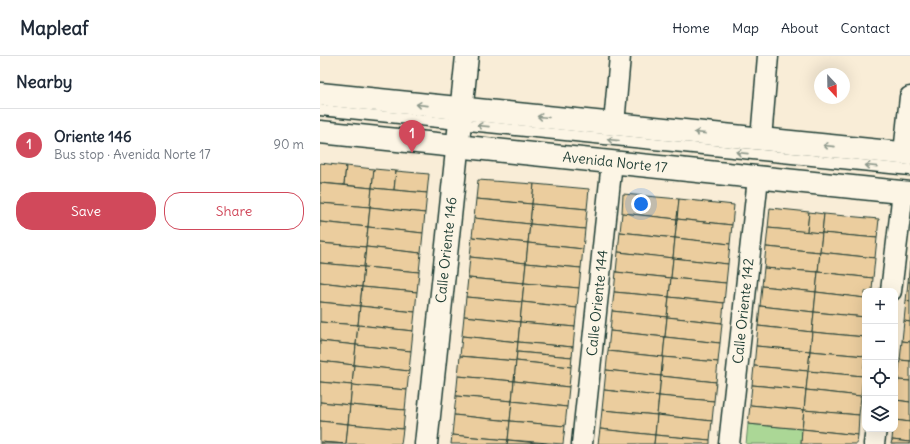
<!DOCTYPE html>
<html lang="en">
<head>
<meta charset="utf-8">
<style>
	:root { --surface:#fff; --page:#f6f6f7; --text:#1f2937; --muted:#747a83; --line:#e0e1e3; --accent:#d1495b }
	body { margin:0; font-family:Delius,sans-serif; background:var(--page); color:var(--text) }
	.controls { position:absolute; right:12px; bottom:12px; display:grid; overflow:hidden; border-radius:8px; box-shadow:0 4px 16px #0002 }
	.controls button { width:36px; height:36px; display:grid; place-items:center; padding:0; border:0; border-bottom:1px solid var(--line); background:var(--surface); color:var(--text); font:20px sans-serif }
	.compass { position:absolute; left:494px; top:12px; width:36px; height:36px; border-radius:50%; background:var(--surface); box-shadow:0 4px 16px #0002; rotate:158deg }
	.you { position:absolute; left:321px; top:148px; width:14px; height:14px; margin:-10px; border:3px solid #fff; border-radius:50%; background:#1a73e8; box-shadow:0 0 0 6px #1a73e833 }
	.badge { display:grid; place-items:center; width:26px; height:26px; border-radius:50%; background:var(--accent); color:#fff; font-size:13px; font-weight:700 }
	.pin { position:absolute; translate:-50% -33px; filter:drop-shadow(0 1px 2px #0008) }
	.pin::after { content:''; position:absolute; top:21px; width:14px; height:12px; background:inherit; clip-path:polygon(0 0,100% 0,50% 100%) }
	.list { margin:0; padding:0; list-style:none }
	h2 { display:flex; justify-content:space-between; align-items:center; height:52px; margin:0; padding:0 16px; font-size:17px }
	h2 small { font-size:13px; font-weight:400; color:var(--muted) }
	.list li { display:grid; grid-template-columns:26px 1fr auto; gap:12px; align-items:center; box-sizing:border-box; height:72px; padding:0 16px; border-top:1px solid var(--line) }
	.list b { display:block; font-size:15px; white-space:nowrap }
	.list p { margin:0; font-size:13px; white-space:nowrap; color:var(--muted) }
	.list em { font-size:13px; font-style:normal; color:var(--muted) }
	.actions { display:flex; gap:8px; padding:12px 16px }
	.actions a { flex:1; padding:9px 0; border:1px solid var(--accent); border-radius:16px; text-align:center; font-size:14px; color:var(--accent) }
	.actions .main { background:var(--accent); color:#fff }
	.icon { flex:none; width:22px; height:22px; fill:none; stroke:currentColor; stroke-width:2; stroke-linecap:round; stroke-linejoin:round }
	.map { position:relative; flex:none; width:590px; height:388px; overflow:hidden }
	header { display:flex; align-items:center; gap:24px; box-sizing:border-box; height:56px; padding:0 20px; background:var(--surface); border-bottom:1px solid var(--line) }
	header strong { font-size:19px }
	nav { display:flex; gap:22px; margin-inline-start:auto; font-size:14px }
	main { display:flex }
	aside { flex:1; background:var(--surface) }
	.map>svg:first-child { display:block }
</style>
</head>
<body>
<header>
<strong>Mapleaf</strong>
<nav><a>Home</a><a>Map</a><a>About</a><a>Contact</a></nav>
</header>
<main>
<aside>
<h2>Nearby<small></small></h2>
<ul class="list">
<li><span class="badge">1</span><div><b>Oriente 146</b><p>Bus stop · Avenida Norte 17</p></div><em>90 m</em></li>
</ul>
<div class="actions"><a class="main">Save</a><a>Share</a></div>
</aside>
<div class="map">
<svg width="590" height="388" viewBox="0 0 590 388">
	<rect width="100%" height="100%" fill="#f9edd7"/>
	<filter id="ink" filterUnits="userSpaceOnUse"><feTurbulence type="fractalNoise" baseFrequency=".025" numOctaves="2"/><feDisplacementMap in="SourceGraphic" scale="8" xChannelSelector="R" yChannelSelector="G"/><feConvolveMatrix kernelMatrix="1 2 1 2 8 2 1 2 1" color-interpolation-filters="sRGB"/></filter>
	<g filter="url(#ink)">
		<polygon fill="#abd796" stroke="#658a65" points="428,368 482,373 481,388 426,388"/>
		<g fill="#ebcd9e" stroke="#1f3d34">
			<polygon points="0,107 26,110 24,129 0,127"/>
			<polygon points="26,110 54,113 52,132 24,129"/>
			<polygon points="54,113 76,115 74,134 52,132"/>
			<polygon points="76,115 109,118 107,137 74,134"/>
			<polygon points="158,124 214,128 212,148 156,143"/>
			<polygon points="0,127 52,132 50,151 0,147"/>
			<polygon points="214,128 269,133 267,153 212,148"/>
			<polygon points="52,132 107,137 105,157 50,151"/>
			<polygon points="303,138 359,143 357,163 302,157"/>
			<polygon points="156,143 212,148 210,168 154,162"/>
			<polygon points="359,143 414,149 412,169 357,163"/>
			<polygon points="0,147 50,151 48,171 0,166"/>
			<polygon points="212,148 267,153 265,173 210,168"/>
			<polygon points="50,151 105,157 103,177 48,171"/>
			<polygon points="450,152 489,156 487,176 448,172"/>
			<polygon points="489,156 504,158 502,177 487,176"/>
			<polygon points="302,157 357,163 355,182 300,176"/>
			<polygon points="504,158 559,163 557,182 502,177"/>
			<polygon points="154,162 210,168 208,187 152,181"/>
			<polygon points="357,163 412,169 410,188 355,182"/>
			<polygon points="0,166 48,171 46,191 0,187"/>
			<polygon points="210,168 265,173 263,193 208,187"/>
			<polygon points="48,171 103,177 101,197 46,191"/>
			<polygon points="448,172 502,177 500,196 446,191"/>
			<polygon points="300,176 355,182 353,202 298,196"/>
			<polygon points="502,177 557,182 555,202 500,196"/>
			<polygon points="152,181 208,187 206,207 150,201"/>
			<polygon points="355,182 410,188 408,208 353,202"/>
			<polygon points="0,187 46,191 44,211 0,207"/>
			<polygon points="208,187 263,193 261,212 206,207"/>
			<polygon points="46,191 101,197 99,216 44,211"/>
			<polygon points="446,191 500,196 498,216 444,212"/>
			<polygon points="298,196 353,202 351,222 296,216"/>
			<polygon points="500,196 555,202 553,222 498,216"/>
			<polygon points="150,201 206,207 204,227 148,222"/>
			<polygon points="353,202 408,208 406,227 351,222"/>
			<polygon points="590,206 590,226 588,226"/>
			<polygon points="0,207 44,211 42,231 0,226"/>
			<polygon points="206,207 261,212 259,232 204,227"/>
			<polygon points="44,211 99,216 97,236 42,231"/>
			<polygon points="444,212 498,216 496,236 442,230"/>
			<polygon points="296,216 351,222 349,241 294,236"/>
			<polygon points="498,216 553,222 552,235 545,235 545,242 496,236"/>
			<polygon points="148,222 204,227 202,246 146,241"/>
			<polygon points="351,222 406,227 404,247 349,241"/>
			<polygon points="0,226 42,231 40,250 0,246"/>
			<polygon points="588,226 590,226 590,246 586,245"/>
			<polygon points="204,227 259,232 257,252 202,246"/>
			<polygon points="442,230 496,236 494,256 440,250"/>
			<polygon points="42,231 97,236 95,256 40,250"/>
			<polygon points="294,236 349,241 347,261 292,255"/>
			<polygon points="496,236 545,242 545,261 494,256"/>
			<polygon points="146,241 202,246 200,266 144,260"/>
			<polygon points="349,241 404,247 402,267 347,261"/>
			<polygon points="586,245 590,246 590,266 584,265"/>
			<polygon points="0,246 40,250 38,269 0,266"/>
			<polygon points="202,246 257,252 255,271 200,266"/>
			<polygon points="40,250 95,256 93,275 38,269"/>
			<polygon points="440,250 494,256 492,276 438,270"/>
			<polygon points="292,255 347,261 345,281 290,275"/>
			<polygon points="494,256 545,261 545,281 492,276"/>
			<polygon points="144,260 200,266 198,286 142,280"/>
			<polygon points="347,261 402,267 400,287 345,281"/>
			<polygon points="584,265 590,266 590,286 582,285"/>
			<polygon points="0,266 38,269 36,289 0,285"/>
			<polygon points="200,266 255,271 253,291 198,286"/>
			<polygon points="38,269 93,275 91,295 36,289"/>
			<polygon points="438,270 492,276 490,295 436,290"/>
			<polygon points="290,275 345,281 343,301 288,295"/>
			<polygon points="492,276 545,281 545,300 490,295"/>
			<polygon points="142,280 198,286 196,305 140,300"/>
			<polygon points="345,281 400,287 398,306 343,301"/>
			<polygon points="0,285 36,289 34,309 0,305"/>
			<polygon points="582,285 590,286 590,305 580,304"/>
			<polygon points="198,286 253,291 252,301 197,296"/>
			<polygon points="36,289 91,295 89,315 34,309"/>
			<polygon points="436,290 490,295 488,315 434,310"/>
			<polygon points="288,295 343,301 341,320 286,314"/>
			<polygon points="490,295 545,300 543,320 488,315"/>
			<polygon points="197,296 252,301 251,311 196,305"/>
			<polygon points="140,300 196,305 194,325 138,320"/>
			<polygon points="343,301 398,306 396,326 341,320"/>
			<polygon points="580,304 590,305 590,325 578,324"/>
			<polygon points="0,305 34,309 32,329 0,326"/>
			<polygon points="196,305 251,311 249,331 194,325"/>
			<polygon points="34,309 89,315 87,334 32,329"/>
			<polygon points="434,310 488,315 486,334 432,329"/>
			<polygon points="286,314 341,320 339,340 284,334"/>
			<polygon points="488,315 543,320 541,340 486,334"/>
			<polygon points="138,320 194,325 192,345 136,340"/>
			<polygon points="341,320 396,326 394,345 339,340"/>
			<polygon points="578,324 590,325 590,346 576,344"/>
			<polygon points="194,325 249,331 247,351 192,345"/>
			<polygon points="0,326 32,329 30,349 0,346"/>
			<polygon points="32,329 87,334 85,354 30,349"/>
			<polygon points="432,329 486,334 484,354 430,349"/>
			<polygon points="284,334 339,340 337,359 282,354"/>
			<polygon points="486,334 541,340 539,359 484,354"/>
			<polygon points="136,340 192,345 190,365 134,359"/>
			<polygon points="339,340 394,345 392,365 337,359"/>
			<polygon points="576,344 590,346 590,366 575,364"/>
			<polygon points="192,345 247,351 245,370 190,365"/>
			<polygon points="0,346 30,349 28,368 0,365"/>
			<polygon points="30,349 85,354 83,373 28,368"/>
			<polygon points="430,349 484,354 482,373 428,368"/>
			<polygon points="282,354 337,359 335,379 280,373"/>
			<polygon points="484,354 539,359 538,379 482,373"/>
			<polygon points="134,359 190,365 188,384 132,379"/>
			<polygon points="337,359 392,365 390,384 335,379"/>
			<polygon points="575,364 590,366 590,386 572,384 573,373 575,373"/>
			<polygon points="0,365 28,368 26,388 0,386"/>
			<polygon points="190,365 245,370 243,388 188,384"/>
			<polygon points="28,368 83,373 81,388 26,388"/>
			<polygon points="280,373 335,379 334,388 278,388"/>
			<polygon points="482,373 538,379 537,388 481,388"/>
			<polygon points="132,379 188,384 187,388 131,388"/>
			<polygon points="335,379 390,384 390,388 334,388"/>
			<polygon points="188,384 227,388 187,388"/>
			<polygon points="572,384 590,386 590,388 571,388"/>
			<polygon points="0,386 26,388 0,388"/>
		</g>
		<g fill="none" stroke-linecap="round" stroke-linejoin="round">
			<g stroke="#1f3d34" stroke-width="13">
				<polyline id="service" points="0,54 590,114"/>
			</g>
			<g stroke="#1f3d34" stroke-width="23">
				<g id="minor">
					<polyline points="294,68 300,0"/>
					<polyline points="441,83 448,0"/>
					<polyline points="584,97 590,41"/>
					<polyline points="571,235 583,136"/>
					<polyline points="262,388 292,106"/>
					<polyline points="409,388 438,122"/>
					<polyline points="554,388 556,373"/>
				</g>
			</g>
			<g stroke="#1f3d34" stroke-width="25">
				<polyline id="tertiary" points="106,388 147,0"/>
			</g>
			<g stroke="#1f3d34" stroke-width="25">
				<g id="primary">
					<polyline points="0,38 590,98"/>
					<polyline points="0,76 590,137"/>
				</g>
			</g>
			<use href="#service" stroke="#fcf5e5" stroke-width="10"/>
			<use href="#minor" stroke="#fcf5e5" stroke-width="20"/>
			<use href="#tertiary" stroke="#fcf5e5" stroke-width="22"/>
			<use href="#primary" stroke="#fcf5e5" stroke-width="22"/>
		</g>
		<defs><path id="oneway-shaft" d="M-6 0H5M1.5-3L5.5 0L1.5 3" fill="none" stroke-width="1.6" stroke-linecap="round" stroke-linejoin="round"/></defs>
		<g stroke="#8e998c">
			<use href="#oneway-shaft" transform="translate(102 49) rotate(-174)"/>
			<use href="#oneway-shaft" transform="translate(223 61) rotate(-175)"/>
			<use href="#oneway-shaft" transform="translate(163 70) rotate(-174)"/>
			<use href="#oneway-shaft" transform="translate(380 77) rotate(-174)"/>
			<use href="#oneway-shaft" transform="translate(293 84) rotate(-174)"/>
			<use href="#oneway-shaft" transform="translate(509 90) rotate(-174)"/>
			<use href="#oneway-shaft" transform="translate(422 97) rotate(-174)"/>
			<use href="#oneway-shaft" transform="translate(551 110) rotate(-174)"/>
		</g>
	</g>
	<g text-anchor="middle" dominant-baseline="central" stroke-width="3" stroke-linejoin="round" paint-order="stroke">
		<g font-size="14" fill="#1f3d34" stroke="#fcf5e5">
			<text transform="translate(295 106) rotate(6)">Avenida Norte 17</text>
			<text transform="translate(126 194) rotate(-84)">Calle Oriente 146</text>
			<text transform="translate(277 247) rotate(-84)">Calle Oriente 144</text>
			<text transform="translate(423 255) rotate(-84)">Calle Oriente 142</text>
		</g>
	</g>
</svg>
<div class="controls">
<button>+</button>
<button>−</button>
<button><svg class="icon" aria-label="locate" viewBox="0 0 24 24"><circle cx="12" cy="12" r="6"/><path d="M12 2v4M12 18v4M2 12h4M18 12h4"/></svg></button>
<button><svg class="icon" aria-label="layers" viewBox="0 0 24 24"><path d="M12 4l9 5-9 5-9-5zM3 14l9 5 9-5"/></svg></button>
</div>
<svg class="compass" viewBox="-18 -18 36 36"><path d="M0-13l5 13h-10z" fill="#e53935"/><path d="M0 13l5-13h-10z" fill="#747a83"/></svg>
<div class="you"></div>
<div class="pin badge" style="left:92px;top:97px">1</div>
</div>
</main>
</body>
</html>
